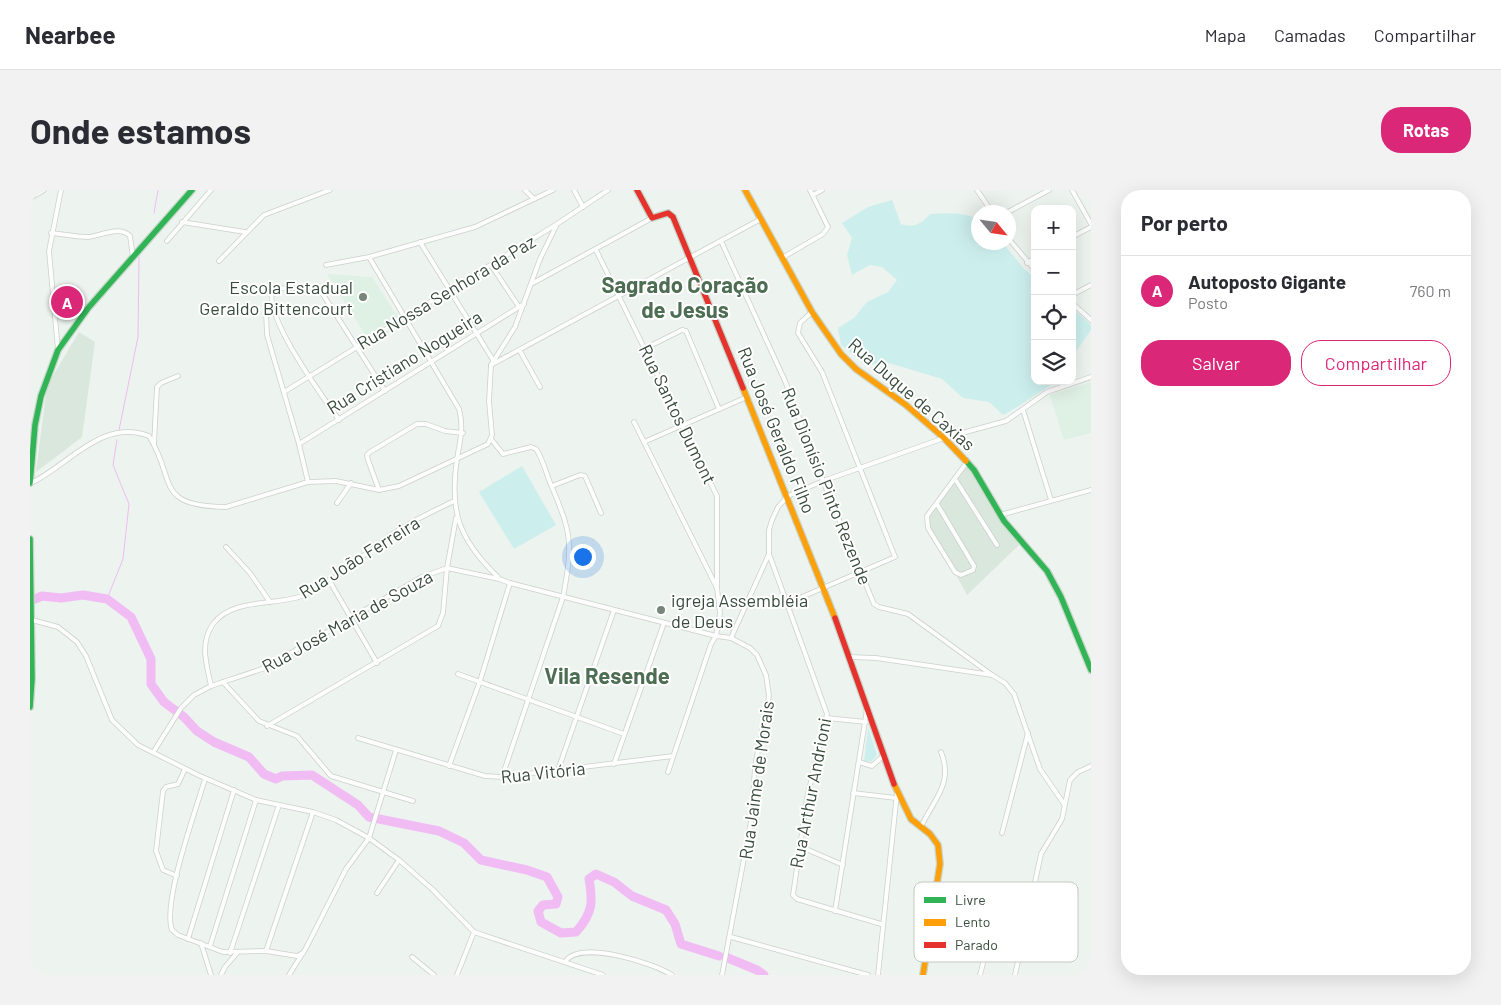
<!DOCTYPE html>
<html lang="pt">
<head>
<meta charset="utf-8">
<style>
	:root { --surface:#fff; --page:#f2f2f3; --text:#2b2b33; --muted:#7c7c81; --line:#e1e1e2; --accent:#db2777 }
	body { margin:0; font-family:Barlow,sans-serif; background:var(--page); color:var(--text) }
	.controls { position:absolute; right:15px; top:15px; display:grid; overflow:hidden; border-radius:10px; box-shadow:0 5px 20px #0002 }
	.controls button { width:45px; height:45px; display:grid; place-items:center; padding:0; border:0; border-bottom:1px solid var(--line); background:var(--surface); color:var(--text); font:25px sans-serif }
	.compass { position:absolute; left:941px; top:15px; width:45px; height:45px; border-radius:50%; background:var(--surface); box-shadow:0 5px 20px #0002; rotate:119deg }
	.you { position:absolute; left:552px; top:366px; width:18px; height:18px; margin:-12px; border:4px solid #fff; border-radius:50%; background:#1a73e8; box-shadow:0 0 0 8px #1a73e833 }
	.badge { display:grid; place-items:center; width:32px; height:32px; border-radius:50%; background:var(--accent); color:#fff; font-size:16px; font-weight:700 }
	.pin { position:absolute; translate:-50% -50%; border:2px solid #fff; box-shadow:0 1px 5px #0006 }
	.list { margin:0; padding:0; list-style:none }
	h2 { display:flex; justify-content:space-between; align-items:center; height:65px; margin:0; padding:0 20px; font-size:21px }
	h2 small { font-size:16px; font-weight:400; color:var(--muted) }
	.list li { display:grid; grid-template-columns:32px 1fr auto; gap:15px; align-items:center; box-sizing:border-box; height:70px; padding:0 20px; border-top:1px solid var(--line) }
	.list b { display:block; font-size:19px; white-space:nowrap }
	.list p { margin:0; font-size:16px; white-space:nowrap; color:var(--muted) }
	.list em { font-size:16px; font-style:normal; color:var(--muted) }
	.actions { display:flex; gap:10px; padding:15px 20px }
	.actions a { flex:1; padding:11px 0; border:1px solid var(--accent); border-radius:20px; text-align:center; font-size:18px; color:var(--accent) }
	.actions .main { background:var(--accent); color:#fff }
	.icon { flex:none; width:28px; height:28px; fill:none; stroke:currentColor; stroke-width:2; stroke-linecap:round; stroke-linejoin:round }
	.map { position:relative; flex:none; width:1061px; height:785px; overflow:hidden; border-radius:20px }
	header { display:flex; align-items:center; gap:30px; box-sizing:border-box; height:70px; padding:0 25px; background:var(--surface); border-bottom:1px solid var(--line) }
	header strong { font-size:24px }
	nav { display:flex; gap:28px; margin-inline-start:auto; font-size:18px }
	.intro { display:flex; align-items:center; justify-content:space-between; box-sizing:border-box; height:120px; padding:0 30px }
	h1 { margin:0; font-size:35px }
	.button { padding:12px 22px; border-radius:20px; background:var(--accent); color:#fff; font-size:18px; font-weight:700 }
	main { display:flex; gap:30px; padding:0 30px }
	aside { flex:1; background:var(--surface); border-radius:20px; box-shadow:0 5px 20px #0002 }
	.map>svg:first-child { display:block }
</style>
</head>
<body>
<header>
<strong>Nearbee</strong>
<nav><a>Mapa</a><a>Camadas</a><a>Compartilhar</a></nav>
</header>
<div class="intro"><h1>Onde estamos</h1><a class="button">Rotas</a></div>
<main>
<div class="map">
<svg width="1061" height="785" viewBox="0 0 1061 785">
	<rect width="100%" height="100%" fill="#edf3ee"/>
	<g fill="#dae7dd">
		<polygon points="49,142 65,152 52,247 6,282 17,196"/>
		<polygon points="937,276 989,355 937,405 896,330"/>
	</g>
	<g fill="#dff1e4">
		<polygon points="297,84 342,87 368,127 336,146"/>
		<polygon points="1061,192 1061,243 1034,250 1020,205"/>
	</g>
	<g fill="#ccefed">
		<path d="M862,10L871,34C885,38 891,34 900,24C917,23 933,22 948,29V52L973,53L994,79L1005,88V191H1028C1009,201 993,215 973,225L959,212L933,208L912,189L859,173L836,175L811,155L808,138L824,128L837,112L858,102L867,90L852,77L840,75L822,85L817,65L822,48L812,33L838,17Z"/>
		<polygon points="1042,118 1061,135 1061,140 1042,167"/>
		<polygon points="492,276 526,335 484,359 449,302"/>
		<polygon points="838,537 847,565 842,571 834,572"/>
	</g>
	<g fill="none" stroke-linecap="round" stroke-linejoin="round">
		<g stroke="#f0bcf3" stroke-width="1">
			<polyline points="124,23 128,0"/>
			<polyline points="89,240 108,147 109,67"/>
			<polyline points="77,409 93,369 99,314 83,275 87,250"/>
		</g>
		<g stroke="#f0bcf3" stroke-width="9">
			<path d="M0,411L12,406L31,408L53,405L77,409L101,427L121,469V494L134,512L154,527L167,541L184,552L219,567L234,584L246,589L252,586L282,585L328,615L339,627L409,641L434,653L451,670L497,680L517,687L528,707L526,714L513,715L508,721L511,732L531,743L546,742C563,723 563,712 559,689L566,684L584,692L602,706L636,720L645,734L651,754L689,766"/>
			<polyline points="698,768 727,780 734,785"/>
		</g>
		<g stroke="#cad1cc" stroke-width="5.5">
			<g id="street">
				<polyline points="495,0 504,9"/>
				<polyline points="544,0 553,17"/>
				<polyline points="947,0 962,22"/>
				<polyline points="1042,0 1061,34"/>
				<polyline points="783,5 792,0"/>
				<polyline points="0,8 14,0"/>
				<polyline points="978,22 1019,0"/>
				<polyline points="152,32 215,42"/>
				<path d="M21,43C33,44 46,47 58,47C69,46 91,35 100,46L103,67"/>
				<polyline points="1042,47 1061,37"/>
				<polyline points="978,48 1005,80"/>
				<polyline points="137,51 181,0"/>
				<polyline points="691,51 755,191 793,291 844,414 849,417 878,424 962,485"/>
				<polyline points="390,52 463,170"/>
				<polyline points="566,60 687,306 687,396"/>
				<path d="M339,67L429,219C434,237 430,251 427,269C419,321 429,350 468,387"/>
				<polyline points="752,68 793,44 798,37 780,0"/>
				<polyline points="189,71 234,25 300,0"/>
				<polyline points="997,73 1005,68"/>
				<polyline points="296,75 339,67 445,37 523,0"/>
				<polyline points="461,75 489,117"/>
				<polyline points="503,93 622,28"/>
				<polyline points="1042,105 1061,95"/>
				<polyline points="1042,113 1061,130"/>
				<polyline points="243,118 236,122 237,145 269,254 278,292"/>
				<polyline points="616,158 652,140 656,141 689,219"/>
				<polyline points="28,160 19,61 31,0"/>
				<polyline points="490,161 510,197"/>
				<polyline points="461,175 731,29"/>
				<polyline points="254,202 527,34 578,0"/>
				<polyline points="993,220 1021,310"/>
				<path d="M309,230C294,208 231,124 243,99L280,97L290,100L355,201"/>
				<path d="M461,249L473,264L501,257L506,259C513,269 516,283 521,295C542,344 543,354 533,407L472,587"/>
				<polyline points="614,252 717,207"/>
				<polyline points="124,253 127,197 131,193 148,186"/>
				<polyline points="269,254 494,114"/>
				<polyline points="925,289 967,355"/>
				<path d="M1,293C39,275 72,228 119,246C147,290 123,316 196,317L278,292L306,291L349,300L369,296L458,254L462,245L459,211L461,175L485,137L510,69L527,34"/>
				<polyline points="522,296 550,285 555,286 571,323"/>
				<polyline points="349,300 338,270 337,265 340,262 387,234 396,234 415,241 433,243"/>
				<polyline points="307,313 321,293"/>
				<polyline points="907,314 944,376 943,380 931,385 925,382 898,338 897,326 937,272"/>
				<polyline points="970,325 1061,300"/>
				<polyline points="196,357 220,383 240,412"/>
				<polyline points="739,364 797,524 777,608 763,705 767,709 851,734"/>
				<polyline points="299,390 347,473"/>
				<polyline points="758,413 865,367 792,182 768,143 770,133 782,122"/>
				<polyline points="2,430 28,437 47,452 56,466 82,530 108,555 168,585 226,610 283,622 306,630 339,648 369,670 402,699 444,742 573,785"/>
				<polyline points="820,467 846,468 962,485 975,493 984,504 1010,579 1034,614"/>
				<polyline points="428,484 594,544"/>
				<polyline points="193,492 229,531 267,546 301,586 383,611"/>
				<path d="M181,496C177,475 169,454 183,434C202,408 244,416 272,406C298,396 331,367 354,350C375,334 400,323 424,311"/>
				<polyline points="797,528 836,532"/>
				<polyline points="237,536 408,436 413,423 417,378 426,328"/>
				<polyline points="328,548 455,586 472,587 643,566"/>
				<polyline points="124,561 151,518 164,505 181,496 235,478 392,387 417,378 469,389 480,393 686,446 690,423 687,398 604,232"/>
				<polyline points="829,572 842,576 853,566"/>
				<polyline points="584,574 634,433"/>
				<polyline points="419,576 450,491 480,393"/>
				<polyline points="528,580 584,420"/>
				<polyline points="638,582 681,454 686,446 701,448 739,364 739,340 742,330 748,317 758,306 793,291 914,248 976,231 1017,202 1061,187"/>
				<path d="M175,589C166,620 132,712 142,740L148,745L193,762L236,761L267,766L273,763"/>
				<polyline points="823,603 866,608"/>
				<path d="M891,637C903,610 924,594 911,562"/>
				<polyline points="972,643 998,543"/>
				<polyline points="769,656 813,675"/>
				<polyline points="147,686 133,680 126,661 133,601 136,597 148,594 155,579"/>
				<polyline points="347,703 369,670"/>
				<polyline points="805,721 837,519"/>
				<polyline points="701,747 838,785"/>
				<polyline points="158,749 204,600"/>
				<polyline points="171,753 181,785"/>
				<polyline points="180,756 226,610"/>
				<polyline points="236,761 283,622"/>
				<polyline points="200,763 249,615"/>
				<polyline points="382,767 404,785"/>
				<path d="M535,772C549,749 623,773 642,785"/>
				<polyline points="191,785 195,777 207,763"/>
				<polyline points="259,785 276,758 316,679 339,648 366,560"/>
				<polyline points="427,785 444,742"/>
				<polyline points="692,785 722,626 725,576 739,506 736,485 727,465 720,458 701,448"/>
				<polyline points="848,785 867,603"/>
				<polyline points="950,785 956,762"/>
				<polyline points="985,785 1011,664 1032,629 1040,590 1048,582 1061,576"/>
			</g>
		</g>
		<g stroke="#c7d6ca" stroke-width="8">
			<g id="fast">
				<polyline points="936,271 944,280 974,331 1017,381 1031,407 1061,480"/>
				<polyline points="0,293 5,235 11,206 28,160 59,117 162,0"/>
				<polyline points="0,349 2,489 0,517"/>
			</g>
		</g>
		<g stroke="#c7d6ca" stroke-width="8">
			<g id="slow">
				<polyline points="715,0 782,122 811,164 826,179 876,215 914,248 936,271"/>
				<polyline points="713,198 805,428"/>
				<polyline points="864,594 881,629 900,644 908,655 910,674 893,785"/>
			</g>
		</g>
		<g stroke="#c7d6ca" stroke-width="8">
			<g id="jam">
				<polyline points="607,0 622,28 638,23 643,27 713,198"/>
				<polyline points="805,428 864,594"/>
			</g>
		</g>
		<use href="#street" stroke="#fcfdfc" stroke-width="4"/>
		<use href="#fast" stroke="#30b455" stroke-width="5.5"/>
		<use href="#slow" stroke="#ff9f0a" stroke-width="5.5"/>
		<use href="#jam" stroke="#e5322d" stroke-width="5.5"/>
	</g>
	<g fill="#77867a" stroke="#fff" stroke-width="2">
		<circle cx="333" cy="107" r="5"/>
		<circle cx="631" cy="420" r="5"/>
	</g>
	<g text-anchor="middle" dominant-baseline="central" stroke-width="4" stroke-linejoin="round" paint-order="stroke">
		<g font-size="18" fill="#374b3b" stroke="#fff" text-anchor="end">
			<text x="323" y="97">Escola Estadual<tspan x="323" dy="21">Geraldo Bittencourt</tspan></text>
			<text x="641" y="410" text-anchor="start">igreja Assembléia<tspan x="641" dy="21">de Deus</tspan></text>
		</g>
		<g font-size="18" fill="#374b3b" stroke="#fff">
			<text transform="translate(416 102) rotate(-31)">Rua Nossa Senhora da Paz</text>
			<text transform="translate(374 172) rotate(-32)">Rua Cristiano Nogueira</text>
			<text transform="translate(882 204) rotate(41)">Rua Duque de Caxias</text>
			<text transform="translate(648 224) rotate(64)">Rua Santos Dumont</text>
			<text transform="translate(747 240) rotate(68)">Rua José Geraldo Filho</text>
			<text transform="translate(797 296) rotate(68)">Rua Dionísio Pinto Rezende</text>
			<text transform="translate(329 367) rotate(-32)">Rua João Ferreira</text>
			<text transform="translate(317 431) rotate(-29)">Rua José Maria de Souza</text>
			<text transform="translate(513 582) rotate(-6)">Rua Vitória</text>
			<text transform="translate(726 590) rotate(-82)">Rua Jaime de Morais</text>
			<text transform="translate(780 603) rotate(-79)">Rua Arthur Andrioni</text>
		</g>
		<g font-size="22" font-weight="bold" fill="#4e6e53" stroke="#fff">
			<text x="655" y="94">Sagrado Coração<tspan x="655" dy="25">de Jesus</tspan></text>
			<text x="577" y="485">Vila Resende</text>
		</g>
	</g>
	<rect x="884" y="692" width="164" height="80" rx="8" fill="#fff" stroke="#c3c9c4" stroke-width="1"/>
	<rect x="894" y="707" width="22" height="6" fill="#30b455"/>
	<rect x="894" y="729" width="22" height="7" fill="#ff9f0a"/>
	<rect x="894" y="752" width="22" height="6" fill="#e5322d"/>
	<g font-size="14" fill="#374b3b">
		<text x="925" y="715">Livre</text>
		<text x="925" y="737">Lento</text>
		<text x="925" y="760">Parado</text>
	</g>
</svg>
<div class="controls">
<button>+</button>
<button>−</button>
<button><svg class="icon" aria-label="locate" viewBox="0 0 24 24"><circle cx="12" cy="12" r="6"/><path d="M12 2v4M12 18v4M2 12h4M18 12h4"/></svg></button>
<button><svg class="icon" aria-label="layers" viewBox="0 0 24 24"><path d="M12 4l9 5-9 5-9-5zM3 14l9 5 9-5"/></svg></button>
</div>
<svg class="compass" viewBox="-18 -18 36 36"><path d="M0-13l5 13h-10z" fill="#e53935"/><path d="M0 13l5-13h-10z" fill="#7c7c81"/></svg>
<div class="you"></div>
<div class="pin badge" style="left:37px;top:112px">A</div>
</div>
<aside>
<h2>Por perto<small></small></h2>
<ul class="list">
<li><span class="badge">A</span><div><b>Autoposto Gigante</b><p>Posto</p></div><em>760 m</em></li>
</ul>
<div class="actions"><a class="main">Salvar</a><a>Compartilhar</a></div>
</aside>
</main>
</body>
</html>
